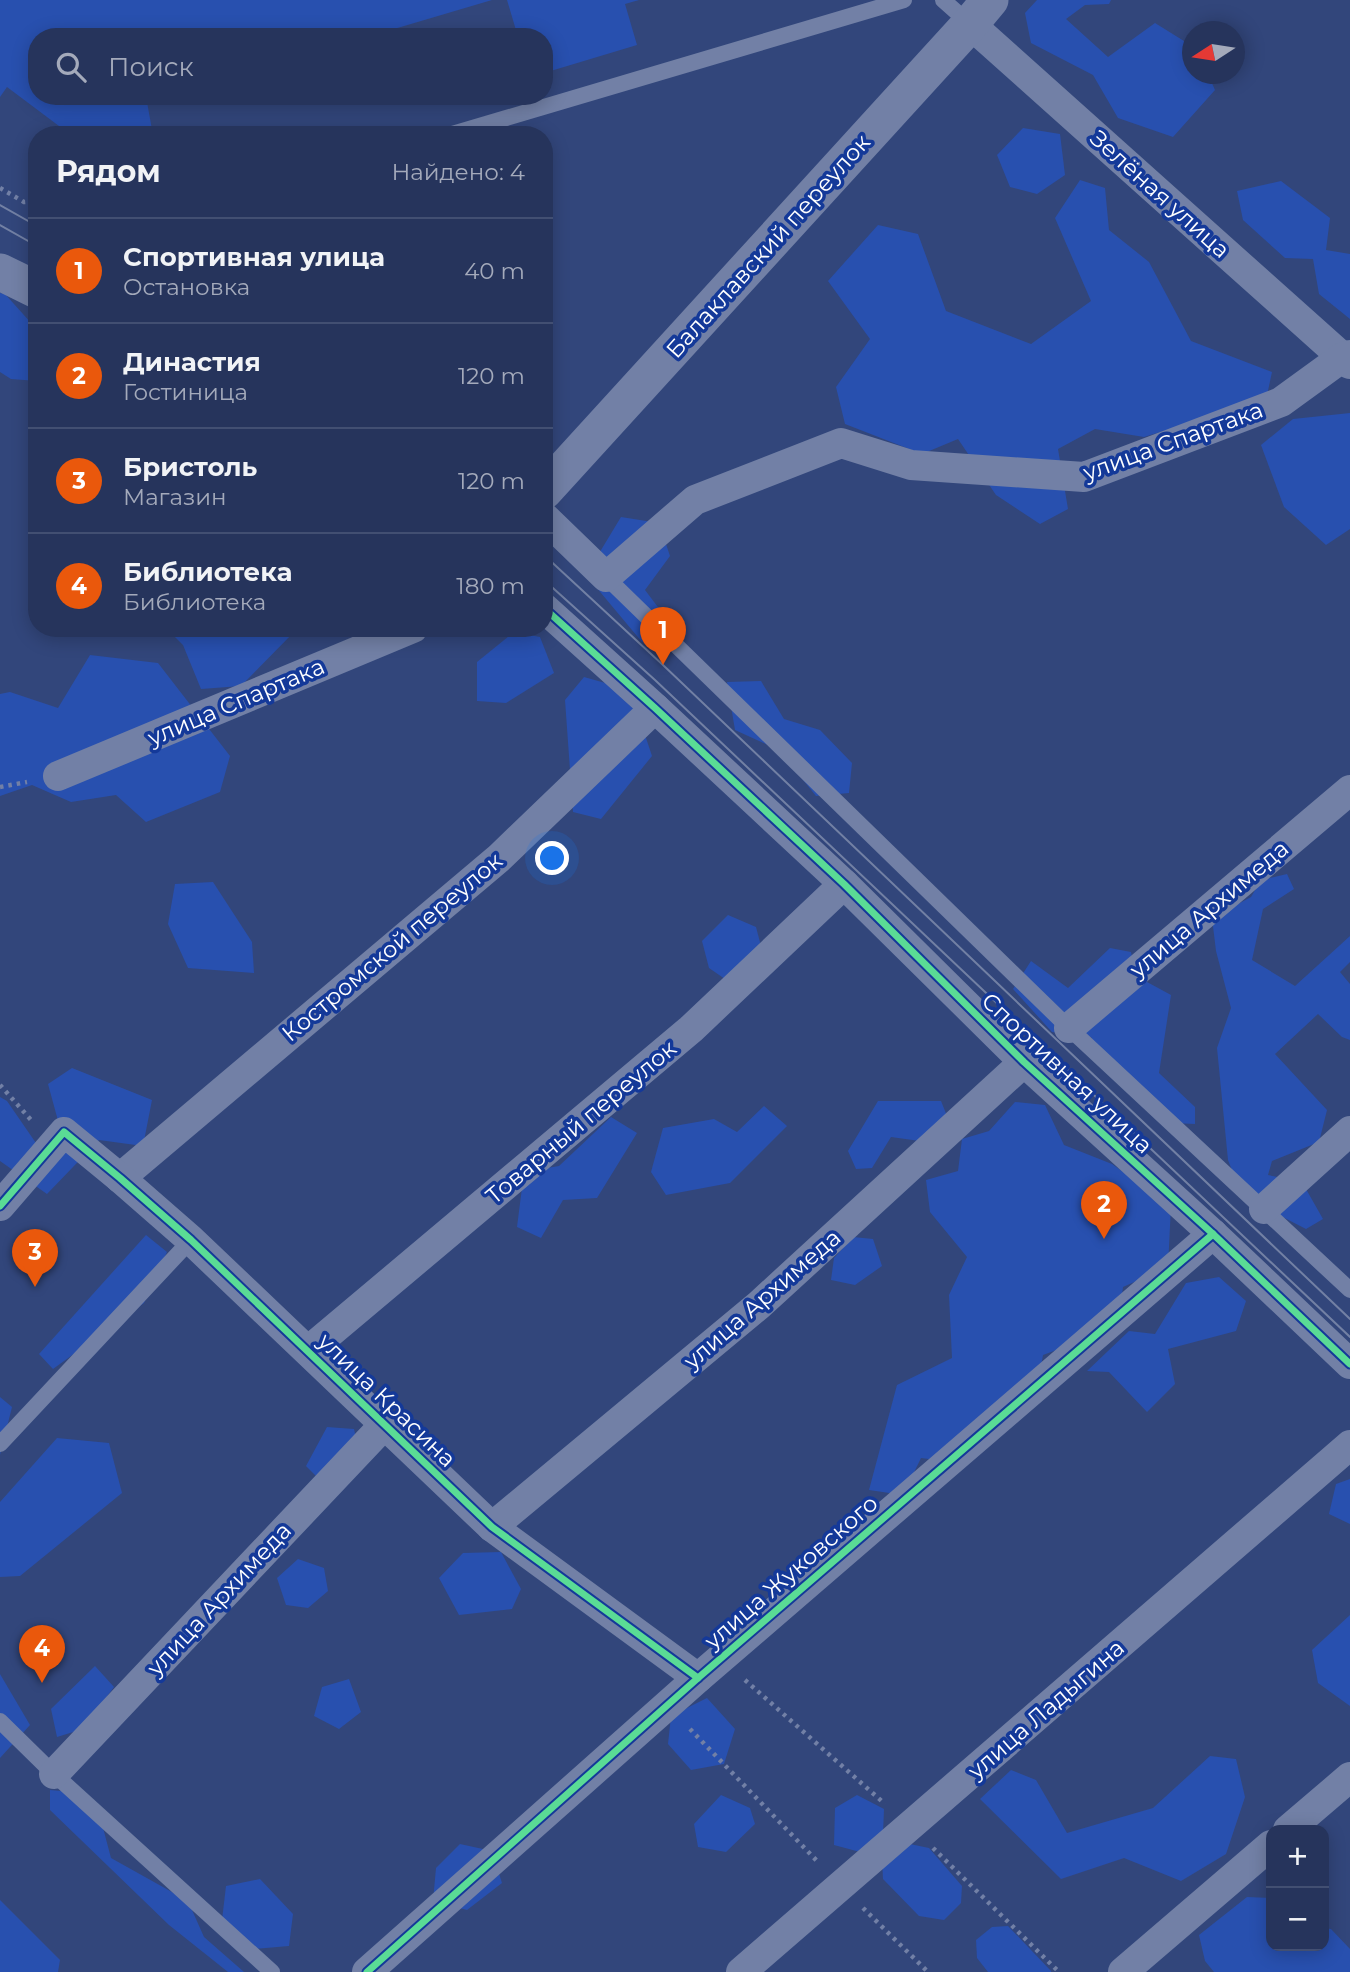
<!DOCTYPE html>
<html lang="ru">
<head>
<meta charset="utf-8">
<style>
	:root { --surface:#26345c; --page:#2e3c62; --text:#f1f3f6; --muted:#a4aabb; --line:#424f72; --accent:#ea580c }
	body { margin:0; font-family:Montserrat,sans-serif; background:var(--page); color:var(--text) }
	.controls { position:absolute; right:21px; bottom:21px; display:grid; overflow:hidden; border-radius:14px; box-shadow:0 4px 18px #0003 }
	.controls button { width:63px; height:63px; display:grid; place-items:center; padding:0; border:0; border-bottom:2px solid var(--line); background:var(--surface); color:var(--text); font:35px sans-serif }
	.compass { position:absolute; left:1182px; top:21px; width:63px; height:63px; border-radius:50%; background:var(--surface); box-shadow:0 4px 18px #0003; rotate:258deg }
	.you { position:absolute; left:553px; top:859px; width:24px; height:24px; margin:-18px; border:5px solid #fff; border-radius:50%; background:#1a73e8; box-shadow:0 0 0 10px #1a73e833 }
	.badge { display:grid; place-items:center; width:46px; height:46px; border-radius:50%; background:var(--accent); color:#fff; font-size:23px; font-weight:700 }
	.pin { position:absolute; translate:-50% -58px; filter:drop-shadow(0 2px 4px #0008) }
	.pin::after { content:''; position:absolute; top:37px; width:24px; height:21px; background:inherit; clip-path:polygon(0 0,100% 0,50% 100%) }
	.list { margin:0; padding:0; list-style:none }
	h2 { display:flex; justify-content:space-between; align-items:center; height:91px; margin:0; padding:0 28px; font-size:30px }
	h2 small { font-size:23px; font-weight:400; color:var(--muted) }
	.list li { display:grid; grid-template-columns:46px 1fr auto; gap:21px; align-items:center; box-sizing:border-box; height:105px; padding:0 28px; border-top:2px solid var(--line) }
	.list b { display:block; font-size:26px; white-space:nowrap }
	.list p { margin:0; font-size:23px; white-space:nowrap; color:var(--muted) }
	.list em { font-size:23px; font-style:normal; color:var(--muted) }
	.icon { flex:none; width:38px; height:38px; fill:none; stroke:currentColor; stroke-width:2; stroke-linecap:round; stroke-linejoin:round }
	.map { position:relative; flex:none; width:1350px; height:1972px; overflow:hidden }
	.search { position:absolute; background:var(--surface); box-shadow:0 4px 18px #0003; left:28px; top:28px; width:525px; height:77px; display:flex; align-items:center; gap:18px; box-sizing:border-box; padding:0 24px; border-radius:28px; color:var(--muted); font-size:26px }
	.panel { position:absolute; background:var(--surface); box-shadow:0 4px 18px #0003; left:28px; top:126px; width:525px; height:511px; border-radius:28px }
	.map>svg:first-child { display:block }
</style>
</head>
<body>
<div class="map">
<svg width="1350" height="1972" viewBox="0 0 1350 1972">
	<rect width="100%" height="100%" fill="#32467b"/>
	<g fill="#2850af">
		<polygon points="0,0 492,0 367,37 37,37 37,96 167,96 147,102 153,135 71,135 7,87 0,97"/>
		<polygon points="507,0 639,0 625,4 637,45 544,73 544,37 518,37"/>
		<polygon points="1037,0 1111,0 1109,4 1085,5 1066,19 1108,57 1155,23 1192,46 1192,74 1208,74 1215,90 1173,137 1118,118 1093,75 1031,43 1025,13"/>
		<polygon points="1023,128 1060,134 1065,175 1037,194 1010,187 997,155"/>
		<polygon points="1080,180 1105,188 1109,230 1149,262 1191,341 1272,372 1266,400 1144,437 1095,429 1058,449 1068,509 1040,524 996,495 958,439 922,454 845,424 836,387 870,339 828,281 878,225 918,234 946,311 1031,344 1091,301 1055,218"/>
		<polygon points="1281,181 1330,218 1326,250 1350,254 1350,319 1319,294 1313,259 1285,258 1243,220 1237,191"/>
		<polygon points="0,293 5,294 32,324 37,323 37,381 11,379 0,372"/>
		<polygon points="1350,413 1350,529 1326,545 1284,507 1261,445 1293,419"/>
		<polygon points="621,517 659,523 670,556 645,590 670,623 666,646 642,642 596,587 598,555"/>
		<polygon points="166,628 298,628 241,686 201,689 183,645"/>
		<polygon points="514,632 540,637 554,673 506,703 477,701 477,662"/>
		<polygon points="90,655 158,663 230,756 220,792 146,822 116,795 71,802 32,785 0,796 0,694 10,692 58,708"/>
		<polygon points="584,677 630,690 652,756 601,819 573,812 565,700"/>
		<polygon points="761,681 784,719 820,730 852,763 849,793 816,796 779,750 735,730 727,682"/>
		<polygon points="1287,874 1294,889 1263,909 1252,960 1295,986 1350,936 1350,962 1340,972 1350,984 1350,1040 1342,1037 1318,1014 1275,1054 1327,1110 1319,1142 1272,1161 1268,1175 1302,1182 1323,1219 1306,1229 1242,1196 1228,1160 1217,1048 1231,1008 1216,951 1212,918 1251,897 1261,880"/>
		<polygon points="213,882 252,942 254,973 188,968 168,924 175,884"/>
		<polygon points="728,915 756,927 766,965 738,988 709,968 702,941"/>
		<polygon points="1110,948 1131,952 1136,976 1171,995 1159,1073 1195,1107 1195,1124 1173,1123 1113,1079 1091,1037 1052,1032 1013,989 1031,961 1068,988"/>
		<polygon points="72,1068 152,1100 143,1146 99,1140 47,1194 0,1161 0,1097 7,1101 38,1146 60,1128 48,1084"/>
		<polygon points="878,1101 941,1101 949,1121 927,1142 891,1137 872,1168 856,1169 848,1151"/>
		<polygon points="1015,1102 1045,1105 1064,1145 1112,1164 1171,1206 1168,1267 1123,1287 1120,1311 1086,1339 1043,1355 1039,1378 945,1461 921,1458 903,1495 869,1490 897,1385 952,1358 949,1295 967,1257 930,1212 926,1180 958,1171 962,1139 989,1131"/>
		<polygon points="764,1106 787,1126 730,1183 666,1195 651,1172 663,1128 714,1119 737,1132"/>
		<polygon points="611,1117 637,1133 597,1198 563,1200 541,1238 517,1227 524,1172 559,1166"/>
		<polygon points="146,1235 167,1252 144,1303 53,1369 39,1354"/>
		<polygon points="853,1237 873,1239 882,1266 855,1285 831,1280 834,1258"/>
		<polygon points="1219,1277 1246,1301 1236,1331 1168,1349 1175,1384 1147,1412 1109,1372 1087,1371 1129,1331 1155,1334 1186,1283"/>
		<polygon points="0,1397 12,1407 0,1455"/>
		<polygon points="327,1427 354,1429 361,1461 331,1491 306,1466"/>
		<polygon points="57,1438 109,1443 122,1493 20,1576 0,1577 0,1502"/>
		<polygon points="1350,1479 1350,1524 1329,1514 1336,1484"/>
		<polygon points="501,1552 521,1589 512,1609 459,1615 439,1578 463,1553"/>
		<polygon points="298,1559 324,1568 328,1591 308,1608 286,1605 277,1578"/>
		<polygon points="1350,1615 1350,1706 1318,1683 1312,1650"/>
		<polygon points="95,1666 114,1687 83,1729 57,1737 51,1709"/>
		<polygon points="0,1674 30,1725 0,1758"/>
		<polygon points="349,1679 361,1712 339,1729 314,1716 322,1687"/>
		<polygon points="707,1698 735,1729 724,1764 691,1770 668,1744 671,1716"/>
		<polygon points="1210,1756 1236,1759 1245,1797 1226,1854 1181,1881 1124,1858 1061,1879 980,1799 1011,1770 1036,1780 1067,1833 1153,1808"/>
		<polygon points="50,1790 72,1792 102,1824 111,1858 188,1901 204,1937 244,1972 228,1972 169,1925 50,1810"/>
		<polygon points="721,1795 750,1808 755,1824 726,1852 698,1847 694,1824"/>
		<polygon points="857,1795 884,1809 883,1834 860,1852 834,1845 835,1808"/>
		<polygon points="905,1843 929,1848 962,1886 961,1903 944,1920 919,1916 883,1879 882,1861"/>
		<polygon points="460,1844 492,1851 502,1883 467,1910 433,1901 436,1868"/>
		<polygon points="260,1879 293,1914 289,1946 254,1949 222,1920 226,1886"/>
		<polygon points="1247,1897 1271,1898 1271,1946 1324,1946 1324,1928 1331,1929 1350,1949 1350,1972 1214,1972 1205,1961 1199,1935"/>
		<polygon points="0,1900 60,1960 58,1972 0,1972"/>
		<polygon points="1008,1926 1051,1971 1051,1972 988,1972 977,1958 976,1940 992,1927"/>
	</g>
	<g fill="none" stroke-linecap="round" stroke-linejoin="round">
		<g stroke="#7280a6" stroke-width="4.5" stroke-dasharray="3.5 5" stroke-linecap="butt">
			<polyline points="0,188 24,202 37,201"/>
			<polyline points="0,787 27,782"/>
			<polyline points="0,1085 32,1121"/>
			<polyline points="745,1680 885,1804"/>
			<polyline points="690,1729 817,1861"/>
			<polyline points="933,1848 1059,1972"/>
			<polyline points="863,1908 928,1972"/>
		</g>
		<g stroke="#7280a6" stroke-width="16">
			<polyline points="943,0 970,24"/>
			<polyline points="449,135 904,0"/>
			<polyline points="606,577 1069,1028 1350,1290"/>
			<polyline points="0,1444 191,1240"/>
			<polyline points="0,1721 54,1774 272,1972"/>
		</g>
		<g stroke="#7280a6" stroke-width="30">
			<polyline points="970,24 1350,364"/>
			<polyline points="544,517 606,577 695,500 841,443 911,465 1084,477 1281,402 1343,357 1350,355"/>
			<polyline points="544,608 655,708 844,884 1024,1062 1213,1234 1350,1364"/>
			<polyline points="58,776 413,628"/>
			<polyline points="1069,1028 1350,790"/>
			<polyline points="120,1178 499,858 655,708"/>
			<polyline points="0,1206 64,1132 120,1178 191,1240 492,1527 698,1678"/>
			<polyline points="1264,1209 1350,1131"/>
			<polyline points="308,1351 691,1029 844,884"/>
			<polyline points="492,1527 759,1305 1024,1062"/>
			<polyline points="54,1774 385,1424"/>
			<polyline points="1288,1830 1350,1777"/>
			<polyline points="367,1972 698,1678 1213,1234"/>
			<polyline points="741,1972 1350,1445"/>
			<polyline points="1123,1972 1271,1845"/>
		</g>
		<g stroke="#7280a6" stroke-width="37">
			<polyline points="0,272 37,290"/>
			<polyline points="544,491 970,24 990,0"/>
		</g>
		<g stroke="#7280a4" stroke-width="2">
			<polyline points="0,205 37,226"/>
			<polyline points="0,225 37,246"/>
			<polyline points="544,555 663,665 1350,1319"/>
			<polyline points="544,580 655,680 1350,1337"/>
		</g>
		<g stroke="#143999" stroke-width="11">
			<g id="cycleway">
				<polyline points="544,608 655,708 844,884 1024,1062 1213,1234 1350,1364"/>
				<polyline points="0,1206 64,1132 120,1178 191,1240 492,1527 698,1678"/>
				<polyline points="367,1972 698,1678 1213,1234"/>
			</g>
		</g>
		<use href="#cycleway" stroke="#5adb95" stroke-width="7"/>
	</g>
	<g text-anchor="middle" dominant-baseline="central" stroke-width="7" stroke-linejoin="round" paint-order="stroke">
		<g font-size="23" fill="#fff" stroke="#143999">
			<text transform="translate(1160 194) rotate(42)">Зелёная улица</text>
			<text transform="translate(768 246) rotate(-48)">Балаклавский переулок</text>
			<text transform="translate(1173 441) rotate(-20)">улица Спартака</text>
			<text transform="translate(236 702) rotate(-23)">улица Спартака</text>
			<text transform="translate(1209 909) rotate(-40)">улица Архимеда</text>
			<text transform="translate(392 947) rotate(-40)">Костромской переулок</text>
			<text transform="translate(1067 1073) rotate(43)">Спортивная улица</text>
			<text transform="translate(581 1122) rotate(-40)">Товарный переулок</text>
			<text transform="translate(762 1299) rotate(-41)">улица Архимеда</text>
			<text transform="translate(387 1400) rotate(44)">улица Красина</text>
			<text transform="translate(791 1572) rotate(-41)">улица Жуковского</text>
			<text transform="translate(219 1599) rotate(-47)">улица Архимеда</text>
			<text transform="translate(1046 1709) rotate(-41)">улица Ладыгина</text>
		</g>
	</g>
</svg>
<div class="controls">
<button>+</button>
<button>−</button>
</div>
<svg class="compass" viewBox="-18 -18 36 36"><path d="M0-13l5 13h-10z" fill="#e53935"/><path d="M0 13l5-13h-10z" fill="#a4aabb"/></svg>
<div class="you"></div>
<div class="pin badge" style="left:663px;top:665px">1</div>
<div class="pin badge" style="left:1104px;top:1239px">2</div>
<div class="pin badge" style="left:35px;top:1287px">3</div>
<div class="pin badge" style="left:42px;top:1683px">4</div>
<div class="search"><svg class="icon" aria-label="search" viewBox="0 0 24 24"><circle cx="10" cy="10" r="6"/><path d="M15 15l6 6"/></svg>Поиск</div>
<section class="panel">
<h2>Рядом<small>Найдено: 4</small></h2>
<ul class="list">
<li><span class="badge">1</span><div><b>Спортивная улица</b><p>Остановка</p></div><em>40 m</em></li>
<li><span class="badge">2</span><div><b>Династия</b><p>Гостиница</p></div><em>120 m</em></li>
<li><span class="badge">3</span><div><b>Бристоль</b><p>Магазин</p></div><em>120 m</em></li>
<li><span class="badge">4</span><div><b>Библиотека</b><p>Библиотека</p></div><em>180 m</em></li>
</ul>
</section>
</div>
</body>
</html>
